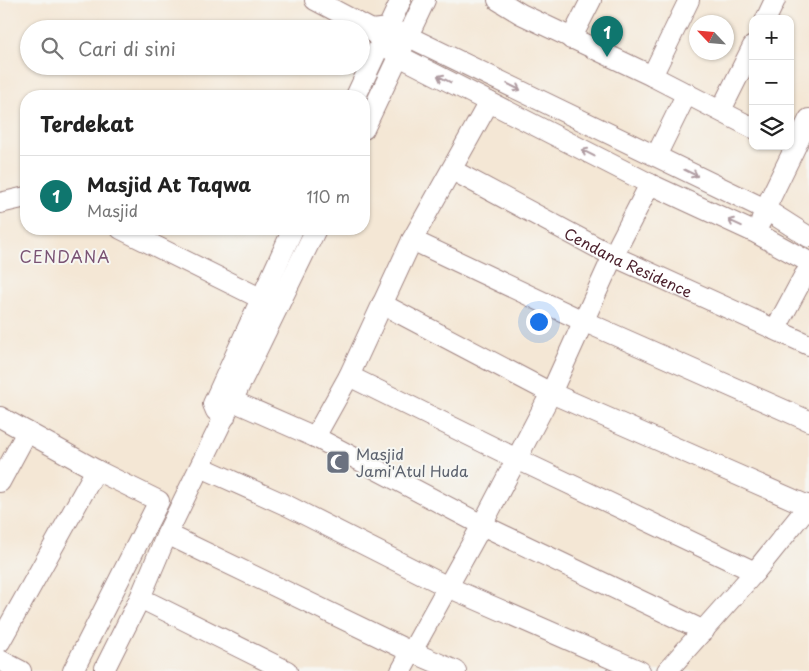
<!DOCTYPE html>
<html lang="id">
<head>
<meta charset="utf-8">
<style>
	:root { --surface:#fff; --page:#f2f2f2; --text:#222; --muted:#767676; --line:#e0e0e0; --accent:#0f766e }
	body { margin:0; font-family:"Playpen Sans",sans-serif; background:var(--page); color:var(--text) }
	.controls { position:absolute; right:15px; top:15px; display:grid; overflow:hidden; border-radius:10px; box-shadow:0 1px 4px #0004 }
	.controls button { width:45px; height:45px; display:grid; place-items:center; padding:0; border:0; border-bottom:1px solid var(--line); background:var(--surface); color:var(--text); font:25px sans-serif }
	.compass { position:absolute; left:689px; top:15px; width:45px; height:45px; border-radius:50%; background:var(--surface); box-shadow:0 1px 4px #0004; rotate:296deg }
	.you { position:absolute; left:538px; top:321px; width:18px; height:18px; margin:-12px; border:4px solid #fff; border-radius:50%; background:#1a73e8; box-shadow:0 0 0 8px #1a73e833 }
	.badge { display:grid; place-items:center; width:32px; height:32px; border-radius:50%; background:var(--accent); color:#fff; font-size:16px; font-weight:700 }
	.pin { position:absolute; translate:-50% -41px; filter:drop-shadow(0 1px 2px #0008) }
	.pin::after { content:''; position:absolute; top:26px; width:18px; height:15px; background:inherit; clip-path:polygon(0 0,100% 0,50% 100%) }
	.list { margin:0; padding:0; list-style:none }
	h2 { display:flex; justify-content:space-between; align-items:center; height:65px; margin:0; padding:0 20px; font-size:21px }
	h2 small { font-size:16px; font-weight:400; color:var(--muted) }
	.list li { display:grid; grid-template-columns:32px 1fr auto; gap:15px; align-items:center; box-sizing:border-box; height:80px; padding:0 20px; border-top:1px solid var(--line) }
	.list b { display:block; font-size:19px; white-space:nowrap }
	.list p { margin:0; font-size:16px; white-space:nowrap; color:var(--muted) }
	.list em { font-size:16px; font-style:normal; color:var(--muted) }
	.icon { flex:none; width:28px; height:28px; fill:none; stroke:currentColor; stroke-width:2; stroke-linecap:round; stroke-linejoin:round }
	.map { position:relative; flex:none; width:809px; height:671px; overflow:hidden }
	.search { position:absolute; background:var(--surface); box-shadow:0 1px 4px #0004; left:20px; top:20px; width:350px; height:55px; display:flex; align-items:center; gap:12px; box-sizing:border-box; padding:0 18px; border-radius:28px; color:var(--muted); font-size:19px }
	.panel { position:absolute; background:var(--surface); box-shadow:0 1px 4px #0004; left:20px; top:90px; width:350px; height:145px; border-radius:20px }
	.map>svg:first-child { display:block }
</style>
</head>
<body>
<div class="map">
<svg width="809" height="671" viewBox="0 0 809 671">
	<rect width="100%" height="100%" fill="#f6f6f2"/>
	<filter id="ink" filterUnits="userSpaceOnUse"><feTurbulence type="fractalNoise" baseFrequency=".02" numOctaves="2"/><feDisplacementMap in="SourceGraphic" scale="10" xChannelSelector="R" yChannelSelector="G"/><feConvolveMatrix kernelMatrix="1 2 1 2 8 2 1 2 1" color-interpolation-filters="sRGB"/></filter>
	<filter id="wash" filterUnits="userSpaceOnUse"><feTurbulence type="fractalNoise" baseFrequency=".0096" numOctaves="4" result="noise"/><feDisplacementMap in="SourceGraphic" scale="20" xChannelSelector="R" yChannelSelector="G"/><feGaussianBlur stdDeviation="1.12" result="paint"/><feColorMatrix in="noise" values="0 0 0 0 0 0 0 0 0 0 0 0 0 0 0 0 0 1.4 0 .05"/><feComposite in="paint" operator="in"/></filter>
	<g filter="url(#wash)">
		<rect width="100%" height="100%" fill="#f4e7d5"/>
	</g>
	<g filter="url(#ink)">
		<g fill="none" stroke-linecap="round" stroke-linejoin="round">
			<g stroke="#9f8380" stroke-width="22">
				<g id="minor">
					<polyline points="315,0 372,30 382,43 399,56 650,184 756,233 809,262"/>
					<polyline points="498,0 521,14 652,76 753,128"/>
					<polyline points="766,19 775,0"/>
					<polyline points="372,30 388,28 407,36 765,209 809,237"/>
					<polyline points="571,39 591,0"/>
					<polyline points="652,76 689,0"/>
					<polyline points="356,96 401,0"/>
					<polyline points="721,110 753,46"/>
					<polyline points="364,129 425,0"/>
					<polyline points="656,156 687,93"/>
					<path id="s1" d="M452,170L613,256L809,345"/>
					<polyline points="0,203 26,197"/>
					<polyline points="761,221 765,209 809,119"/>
					<polyline points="121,229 272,304"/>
					<polyline points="412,240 583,321 809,421"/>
					<polyline points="382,304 551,393 808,506"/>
					<polyline points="775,330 804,276 809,269"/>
					<polyline points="349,376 517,459 755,572"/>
					<polyline points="233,401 315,437 482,525 704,631"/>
					<polyline points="0,417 96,470 159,501 73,671"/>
					<polyline points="225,417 216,411 213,404 293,229"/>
					<polyline points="315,437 349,376 412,240 489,102"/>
					<polyline points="201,467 288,506 448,587 640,671"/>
					<polyline points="0,482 27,432"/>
					<polyline points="167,534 405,649 456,671"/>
					<polyline points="140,598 287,671"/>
					<polyline points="0,642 96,470"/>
					<polyline points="0,660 21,671"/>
					<polyline points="105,668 140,598 167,534 316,229"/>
					<polyline points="401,671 482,525 551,393 613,256 650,184"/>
					<polyline points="667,671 755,572 809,505"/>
				</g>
			</g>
			<use href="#minor" stroke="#fff" stroke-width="20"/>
		</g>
		<defs><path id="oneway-shaft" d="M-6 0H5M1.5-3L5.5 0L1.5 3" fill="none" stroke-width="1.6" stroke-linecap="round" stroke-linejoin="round" transform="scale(1.25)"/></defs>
		<g stroke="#ae9aa0">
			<use href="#oneway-shaft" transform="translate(444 79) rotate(-153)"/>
			<use href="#oneway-shaft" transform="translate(514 87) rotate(26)"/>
			<use href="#oneway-shaft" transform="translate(588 153) rotate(-153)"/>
			<use href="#oneway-shaft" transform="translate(691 173) rotate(26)"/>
			<use href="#oneway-shaft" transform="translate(735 223) rotate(-155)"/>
		</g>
	</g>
	<defs>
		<g id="mosque-square" transform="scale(1.25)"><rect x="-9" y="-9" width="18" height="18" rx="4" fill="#6b7280" stroke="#f6f6f2"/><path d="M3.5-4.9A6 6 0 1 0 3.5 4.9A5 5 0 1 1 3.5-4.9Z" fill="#fff"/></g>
	</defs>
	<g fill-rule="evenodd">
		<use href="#mosque-square" x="338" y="462"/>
	</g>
	<g text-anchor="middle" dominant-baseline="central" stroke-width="4" stroke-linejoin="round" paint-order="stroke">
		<g font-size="15" fill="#4a1f2b" stroke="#f6f6f2">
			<text stroke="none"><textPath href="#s1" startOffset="199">Cendana Residence</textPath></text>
		</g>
		<g font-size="15" fill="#5b616d" stroke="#f6f6f2" text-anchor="start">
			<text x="356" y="453">Masjid<tspan x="356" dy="17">Jami'Atul Huda</tspan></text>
		</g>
		<g font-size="16" letter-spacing="1" fill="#7a5273" stroke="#f6f6f2">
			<text x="65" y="256">CENDANA</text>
		</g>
	</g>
</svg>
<div class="controls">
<button>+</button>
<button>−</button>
<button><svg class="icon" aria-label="layers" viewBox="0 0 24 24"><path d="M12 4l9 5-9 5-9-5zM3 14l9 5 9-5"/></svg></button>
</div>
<svg class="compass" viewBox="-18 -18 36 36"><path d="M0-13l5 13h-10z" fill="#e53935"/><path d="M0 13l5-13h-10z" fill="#767676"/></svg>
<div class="you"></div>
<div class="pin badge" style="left:607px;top:57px">1</div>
<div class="search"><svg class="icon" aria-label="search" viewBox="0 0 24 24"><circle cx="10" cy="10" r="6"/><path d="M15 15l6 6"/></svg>Cari di sini</div>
<section class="panel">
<h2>Terdekat<small></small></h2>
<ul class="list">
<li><span class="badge">1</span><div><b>Masjid At Taqwa</b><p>Masjid</p></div><em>110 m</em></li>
</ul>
</section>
</div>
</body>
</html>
